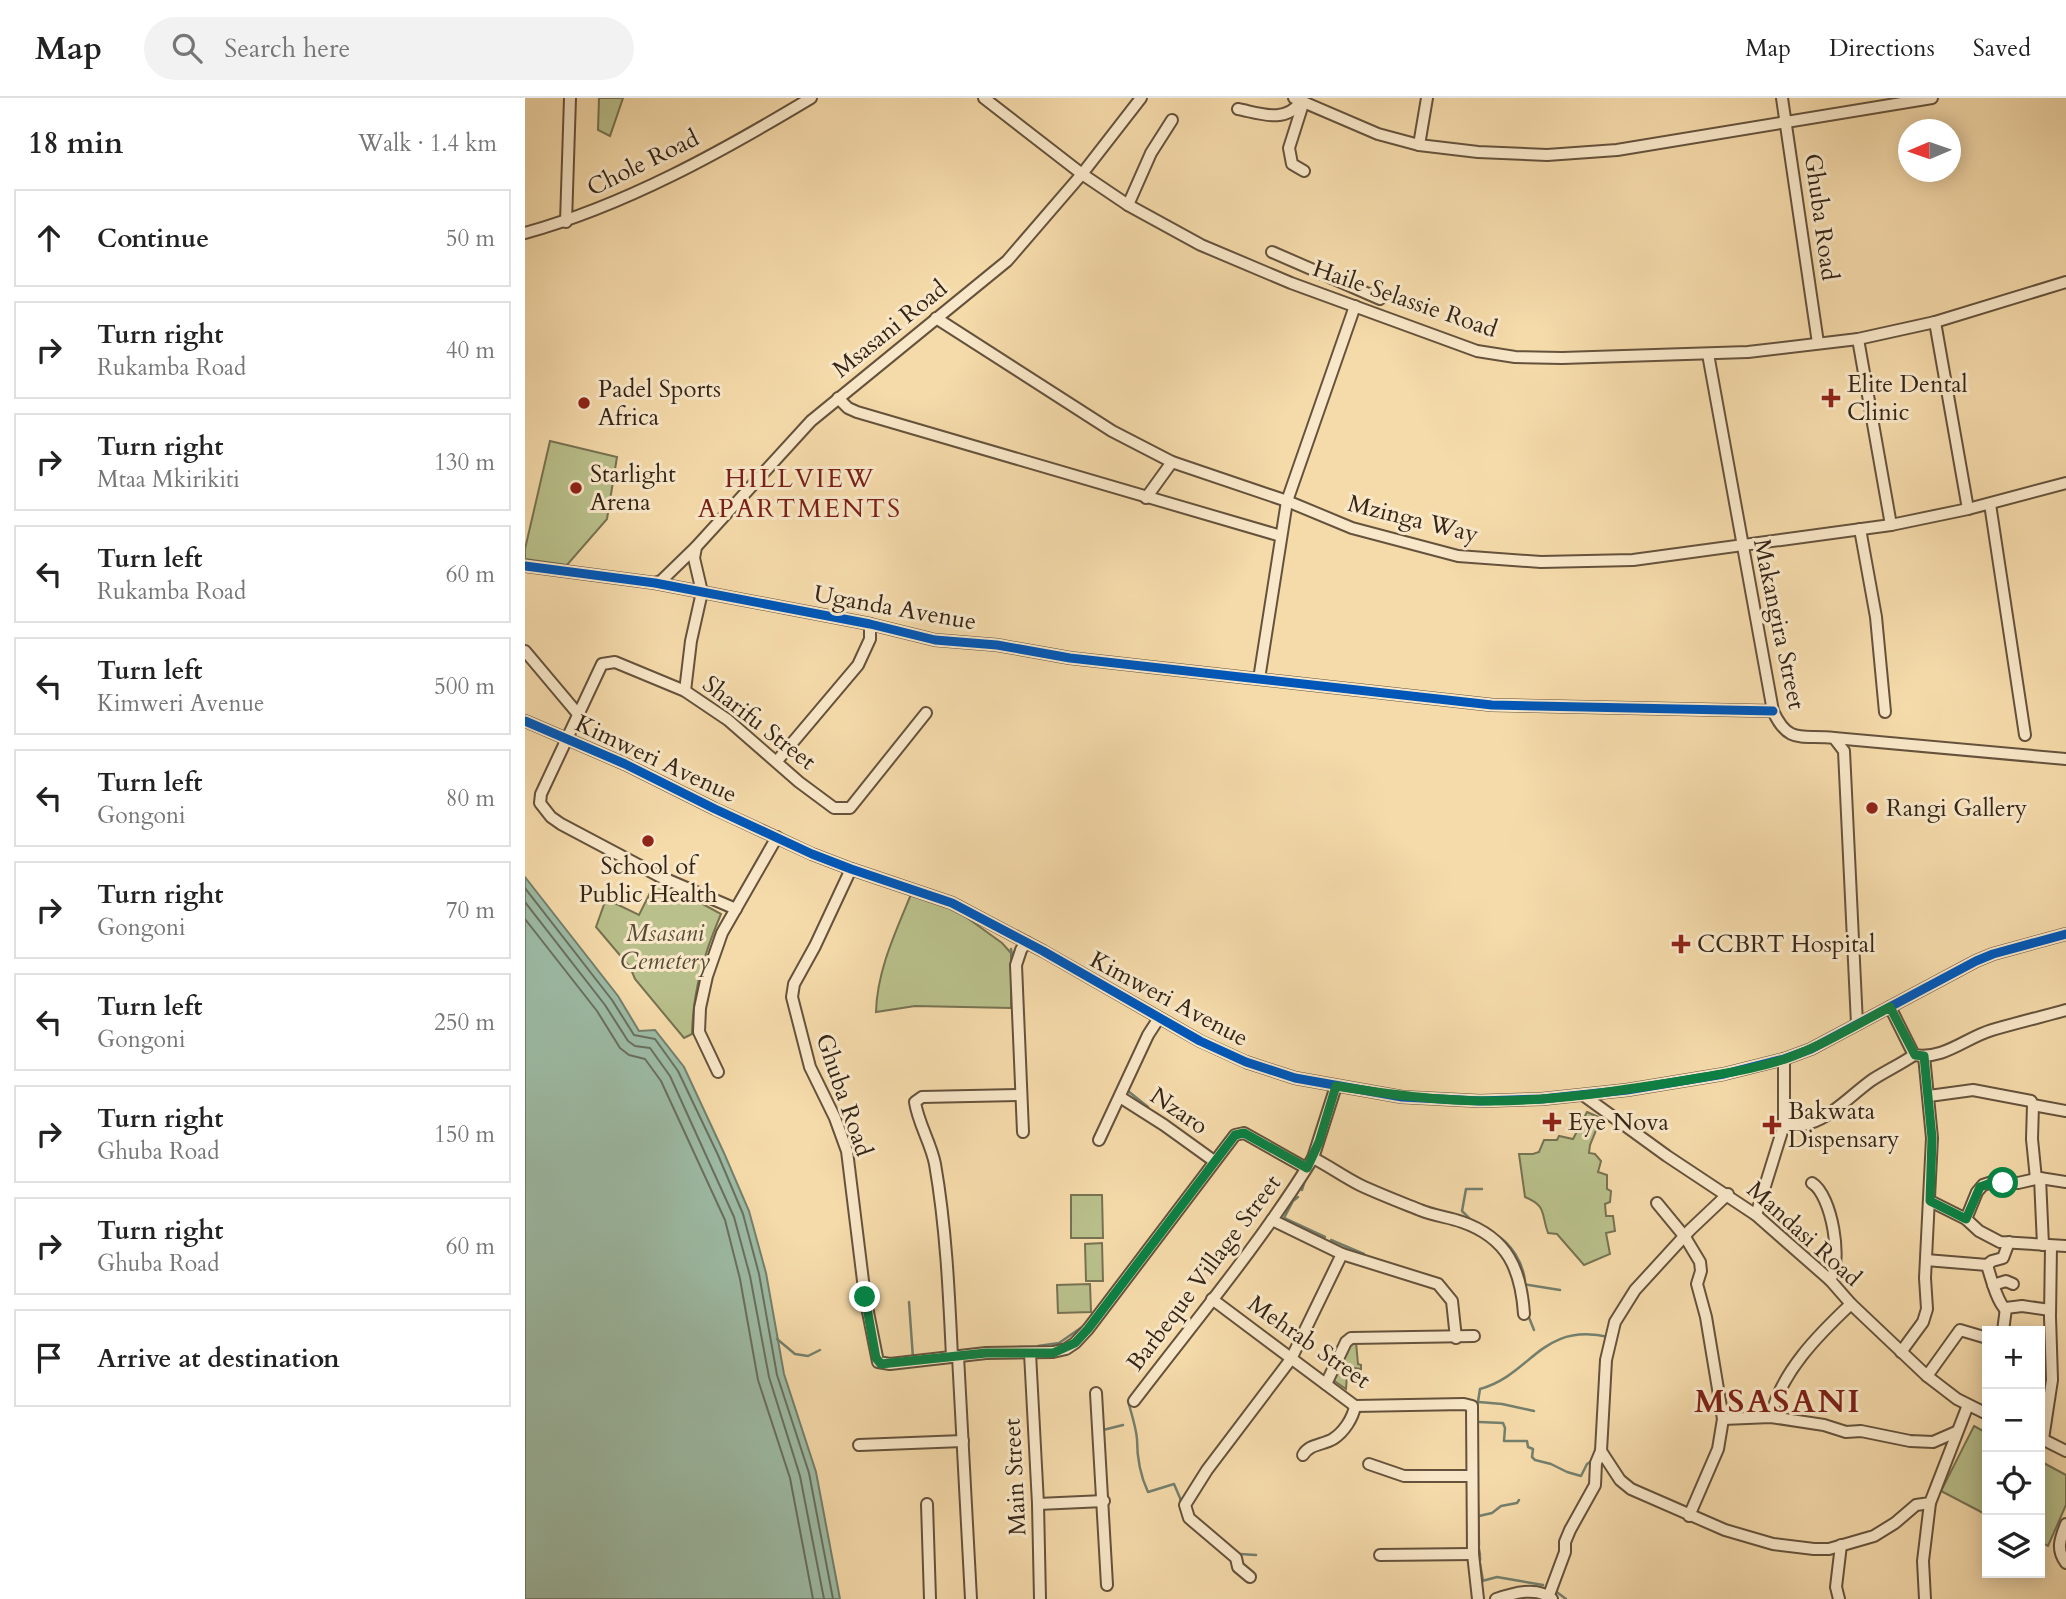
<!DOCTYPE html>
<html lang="en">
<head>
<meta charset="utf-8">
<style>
	:root { --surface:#fff; --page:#f2f2f2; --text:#222; --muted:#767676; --line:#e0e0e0 }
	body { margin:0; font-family:Cardo,serif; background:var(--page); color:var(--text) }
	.controls { position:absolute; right:21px; bottom:21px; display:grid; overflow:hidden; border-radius:0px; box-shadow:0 4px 18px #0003 }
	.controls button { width:63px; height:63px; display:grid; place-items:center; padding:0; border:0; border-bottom:2px solid var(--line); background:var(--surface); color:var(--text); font:35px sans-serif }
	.compass { position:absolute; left:1373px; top:21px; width:63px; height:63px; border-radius:50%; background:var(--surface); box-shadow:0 4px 18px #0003; rotate:268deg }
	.stop { position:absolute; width:21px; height:21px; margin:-16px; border:5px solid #0b8043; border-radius:50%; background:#fff }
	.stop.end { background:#0b8043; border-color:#fff; box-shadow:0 2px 7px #0008 }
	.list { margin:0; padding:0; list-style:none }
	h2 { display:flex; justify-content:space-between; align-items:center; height:91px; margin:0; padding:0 28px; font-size:30px }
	h2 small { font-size:23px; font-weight:400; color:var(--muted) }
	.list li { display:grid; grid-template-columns:46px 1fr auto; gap:21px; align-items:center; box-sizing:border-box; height:98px; margin:0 14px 14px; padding:0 14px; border:2px solid var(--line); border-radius:0px }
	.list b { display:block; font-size:26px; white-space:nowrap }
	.list p { margin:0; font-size:23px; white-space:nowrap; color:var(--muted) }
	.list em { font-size:23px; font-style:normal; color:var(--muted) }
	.icon { flex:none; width:38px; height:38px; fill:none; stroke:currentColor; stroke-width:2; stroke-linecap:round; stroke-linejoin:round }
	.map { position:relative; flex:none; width:1541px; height:1501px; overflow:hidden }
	header { display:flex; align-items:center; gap:42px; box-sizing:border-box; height:98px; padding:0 35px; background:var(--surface); border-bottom:2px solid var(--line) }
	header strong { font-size:33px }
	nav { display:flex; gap:38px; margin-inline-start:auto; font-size:24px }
	.search { width:490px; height:63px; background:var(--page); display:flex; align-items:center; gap:18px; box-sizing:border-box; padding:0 24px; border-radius:38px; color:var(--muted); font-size:26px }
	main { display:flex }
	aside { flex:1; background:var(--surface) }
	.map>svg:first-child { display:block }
</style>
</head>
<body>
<header>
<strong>Map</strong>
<div class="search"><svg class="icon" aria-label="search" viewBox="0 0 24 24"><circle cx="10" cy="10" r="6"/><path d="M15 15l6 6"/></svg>Search here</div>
<nav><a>Map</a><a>Directions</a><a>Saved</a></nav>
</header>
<main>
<aside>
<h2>18 min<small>Walk · 1.4 km</small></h2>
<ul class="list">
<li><svg class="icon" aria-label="ahead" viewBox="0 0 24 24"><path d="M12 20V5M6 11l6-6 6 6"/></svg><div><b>Continue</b></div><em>50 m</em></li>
<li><svg class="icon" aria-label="right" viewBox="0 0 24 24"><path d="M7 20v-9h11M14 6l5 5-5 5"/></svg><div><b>Turn right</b><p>Rukamba Road</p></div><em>40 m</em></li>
<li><svg class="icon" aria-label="right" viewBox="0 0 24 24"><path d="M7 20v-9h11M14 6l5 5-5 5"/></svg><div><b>Turn right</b><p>Mtaa Mkirikiti</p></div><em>130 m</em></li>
<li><svg class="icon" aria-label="left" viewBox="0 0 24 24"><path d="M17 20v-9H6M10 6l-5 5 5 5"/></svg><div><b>Turn left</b><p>Rukamba Road</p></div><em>60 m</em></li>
<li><svg class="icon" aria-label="left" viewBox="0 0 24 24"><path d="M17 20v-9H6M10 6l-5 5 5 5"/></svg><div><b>Turn left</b><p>Kimweri Avenue</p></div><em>500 m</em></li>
<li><svg class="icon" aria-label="left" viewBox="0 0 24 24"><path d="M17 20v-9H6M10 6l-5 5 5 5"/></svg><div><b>Turn left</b><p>Gongoni</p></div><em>80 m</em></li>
<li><svg class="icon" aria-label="right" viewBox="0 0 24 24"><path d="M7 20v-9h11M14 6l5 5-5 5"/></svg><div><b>Turn right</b><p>Gongoni</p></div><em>70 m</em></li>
<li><svg class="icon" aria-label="left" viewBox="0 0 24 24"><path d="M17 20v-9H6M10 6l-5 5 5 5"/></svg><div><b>Turn left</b><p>Gongoni</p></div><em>250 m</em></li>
<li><svg class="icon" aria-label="right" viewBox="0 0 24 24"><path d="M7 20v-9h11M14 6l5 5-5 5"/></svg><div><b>Turn right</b><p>Ghuba Road</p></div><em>150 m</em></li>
<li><svg class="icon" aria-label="right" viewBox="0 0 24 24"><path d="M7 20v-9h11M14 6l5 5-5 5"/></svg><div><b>Turn right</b><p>Ghuba Road</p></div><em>60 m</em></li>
<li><svg class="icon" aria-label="arrive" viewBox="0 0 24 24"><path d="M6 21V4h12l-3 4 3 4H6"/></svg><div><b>Arrive at destination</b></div></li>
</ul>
</aside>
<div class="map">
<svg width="1541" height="1501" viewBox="0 0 1541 1501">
	<rect width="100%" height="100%" fill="#f5daaa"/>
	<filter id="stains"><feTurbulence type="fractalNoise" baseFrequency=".00286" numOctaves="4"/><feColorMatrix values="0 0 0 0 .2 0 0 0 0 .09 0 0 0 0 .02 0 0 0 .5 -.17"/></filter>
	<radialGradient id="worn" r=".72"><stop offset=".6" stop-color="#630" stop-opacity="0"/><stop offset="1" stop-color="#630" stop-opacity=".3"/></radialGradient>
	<g fill="#b9c08b" stroke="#777252" stroke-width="2">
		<polygon points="74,0 98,0 85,38 73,32"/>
		<polygon points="25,343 92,359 82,421 42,467 0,461 0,451"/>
		<path d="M132,781L196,816C179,856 168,892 167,936L159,940L110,881L105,869L71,829L81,801L114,817Z"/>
		<path d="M387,794L423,806L477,845L486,855V910L390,908L351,914C352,872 371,833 387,794Z"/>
		<path d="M1062,1014L1076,1020L1065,1047L1064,1055L1070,1056L1076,1063L1073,1074L1082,1077V1091L1086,1093L1085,1104L1080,1106L1081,1118H1088L1090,1133L1081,1135L1085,1156L1059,1167L1032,1136L1023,1135C1016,1116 1022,1108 1000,1099L994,1056H1008L1014,1054L1019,1042H1032L1034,1038L1048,1041Z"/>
		<polygon points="546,1097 577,1097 578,1140 546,1140"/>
		<polygon points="577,1145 578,1183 561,1183 560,1146"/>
		<polygon points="565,1186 566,1214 533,1215 532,1187"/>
		<polygon points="825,1244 831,1244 833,1266 836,1267 836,1271 830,1270 822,1277 821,1291 808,1282"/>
		<polygon points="1449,1328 1462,1335 1462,1417 1416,1393"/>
		<polygon points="1515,1363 1541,1377 1541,1407 1523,1448 1515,1444"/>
	</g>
	<polygon fill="#9dbba5" stroke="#737f6d" stroke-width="2" points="0,779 93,898 114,933 130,932 159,969 199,1055 224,1113 241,1175 259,1276 291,1374 315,1501 0,1501"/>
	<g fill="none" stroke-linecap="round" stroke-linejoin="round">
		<g stroke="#69705e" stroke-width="2">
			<polyline points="0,790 87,902 109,937 130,941 153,973 193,1057 218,1116 234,1176 252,1277 284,1375 308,1501"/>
			<polyline points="0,804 80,907 103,943 110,948 125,950 145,978 209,1119 225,1178 244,1279 275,1378 299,1501"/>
			<polyline points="0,821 72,913 95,950 104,957 120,961 136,983 200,1122 215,1181 233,1282 265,1380 288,1501"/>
		</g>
		<g stroke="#737f6d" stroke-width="2.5">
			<polyline points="486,851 488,861"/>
			<polyline points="603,993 623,1009"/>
			<polyline points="629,1014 639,1021"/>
			<polyline points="569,1039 575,1028"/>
			<polyline points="777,1092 781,1079"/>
			<polyline points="773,1099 768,1103 759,1120 800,1139"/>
			<polyline points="947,1123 937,1113 941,1091 957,1091"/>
			<path d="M971,1137C986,1145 998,1165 1000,1183H997"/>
			<polyline points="806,1142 839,1156"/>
			<polyline points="997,1186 1035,1192"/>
			<polyline points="384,1204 388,1260"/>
			<polyline points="1003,1217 1009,1232"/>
			<polyline points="252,1241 270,1256 283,1258 295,1252"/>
			<polyline points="513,1248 534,1245 560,1227"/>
			<polyline points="494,1249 504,1249"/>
			<path d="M603,1303C606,1314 611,1329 612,1341C612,1359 615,1377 623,1394L649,1386L655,1400L658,1416"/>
			<polyline points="954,1304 977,1306 1009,1313"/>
			<path d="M952,1310L955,1291C1008,1276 1015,1224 1084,1239"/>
			<polyline points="950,1324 952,1324 952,1339"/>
			<polyline points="954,1324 978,1325 980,1330 979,1343 1002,1343 1003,1349 1008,1351 1007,1359 1010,1362 1026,1366 1042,1374 1056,1378 1062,1366 1068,1362"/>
			<polyline points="578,1332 598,1327"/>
			<polyline points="953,1407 954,1447"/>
			<polyline points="954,1418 967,1415 976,1408 992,1405 994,1402"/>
			<polyline points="954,1451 955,1457"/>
			<polyline points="715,1456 731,1457"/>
			<polyline points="955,1462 955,1459"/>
			<polyline points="955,1466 958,1483"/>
			<polyline points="955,1486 957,1483 972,1479 1018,1487"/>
			<polyline points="1029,1492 1041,1501"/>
		</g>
		<g stroke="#65523c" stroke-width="14">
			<g id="minor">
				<polyline points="459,0 557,76 603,107 676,147 766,185 952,253 990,259 1037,260 1223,254 1333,241 1410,224 1541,184"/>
				<polyline points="769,0 853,36 894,47 953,54 1022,57 1092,52 1407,0"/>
				<polyline points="1257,0 1293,245"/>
				<polyline points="778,6 764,50 767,66 779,73"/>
				<path d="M713,11C734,15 761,26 775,4"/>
				<polyline points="894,47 902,0"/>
				<polyline points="603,107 626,55 647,22"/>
				<polyline points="41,124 45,0"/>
				<path d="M0,135C101,107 196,54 286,0"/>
				<polyline points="747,154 855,201"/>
				<polyline points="411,220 587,333 647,364 762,403 827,430 933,458 1016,464 1108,462 1366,427 1443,411 1541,385"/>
				<polyline points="1410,224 1443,411"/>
				<polyline points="1333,241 1366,427"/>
				<path d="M1183,256L1248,613C1264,648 1278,636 1309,640L1319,653L1332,926"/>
				<polyline points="313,300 323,310 332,314 756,438"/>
				<polyline points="621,400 647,364"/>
				<polyline points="1465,406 1500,637"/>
				<polyline points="1335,431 1351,519 1360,614"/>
				<polyline points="0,468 130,485 345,526 410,542 472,547 545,560 967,607 1248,613"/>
				<polyline points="130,485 136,483 171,449 286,323 482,163 557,76 616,0"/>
				<polyline points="0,553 53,616"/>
				<polyline points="734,581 762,403 830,208"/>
				<polyline points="160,593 166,543 177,494 169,460 171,449"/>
				<polyline points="0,623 100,666 190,711 287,756 326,771 427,805 518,853 675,943 721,964 770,980 877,999 955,1003 1017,1001 1102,992 1199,976 1259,961 1286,951 1451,863 1468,856 1541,836"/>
				<polyline points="1309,640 1541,661"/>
				<polyline points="252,663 333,567 345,541 345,526"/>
				<polyline points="326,771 290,848 269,886 267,899 285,969 310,1020 322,1053 340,1199 353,1264 365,1266 461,1255 528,1254 541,1251 550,1245 563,1231 710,1037 719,1035 781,1070"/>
				<polyline points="211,811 136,779 36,726 26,719 15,705 16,696 77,566 90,564 160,593 203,622 274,684 309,710 325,710 401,615"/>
				<path d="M1365,909L1389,957C1419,962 1440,940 1467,932C1491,925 1516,919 1541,912"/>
				<polyline points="193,974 174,934 175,910 182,878 197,835 252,739"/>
				<polyline points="1058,997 1142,1058 1231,1117 1305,1182 1326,1206 1402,1278 1432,1301 1462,1316"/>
				<polyline points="1404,998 1448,992 1506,1003 1508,1007 1541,1013"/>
				<polyline points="595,999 639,1027 689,1063"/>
				<polyline points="1508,1007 1507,1041 1511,1081"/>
				<path d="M1259,1027C1295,1034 1320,1001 1347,982C1361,973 1376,966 1389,957"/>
				<polyline points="498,1034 491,867 496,852 501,844"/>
				<polyline points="574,1042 623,937 634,920"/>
				<path d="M788,1060C804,1068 819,1079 835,1087C854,1096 875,1104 895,1112C909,1118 924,1119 937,1124C983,1140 996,1172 999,1216"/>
				<polyline points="1515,1080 1518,1147"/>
				<path d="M1287,1085C1307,1097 1318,1164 1305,1182"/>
				<polyline points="1203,1096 1165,1132 1110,1192 1090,1224 1081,1262 1076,1353 1095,1382 1106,1391 1200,1432 1248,1446 1289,1451 1304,1451 1349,1438 1370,1425 1391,1407 1405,1405 1443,1307"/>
				<polyline points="1405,1103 1441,1121 1454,1133 1475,1144 1541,1148"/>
				<polyline points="1132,1105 1160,1139 1175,1164 1176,1173 1172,1186 1181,1219 1198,1321 1193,1351 1164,1418"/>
				<polyline points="1231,1117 1259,1027 1259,961"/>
				<polyline points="1441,1121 1452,1094 1458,1087 1470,1083 1493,1085 1515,1080 1541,1084"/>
				<polyline points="747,1122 817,1156 913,1186 927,1203 931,1240"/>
				<polyline points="1401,1162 1462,1167 1467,1163 1478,1160 1484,1144"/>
				<path d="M1462,1167C1466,1180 1472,1204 1481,1212"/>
				<polyline points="1468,1187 1481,1183 1488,1186"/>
				<polyline points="687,1201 830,1308 939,1306 947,1308 948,1456 953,1501"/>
				<polyline points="1478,1233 1481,1210 1497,1208 1525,1212"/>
				<polyline points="1376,1254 1398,1224 1402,1211 1400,1180 1407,1040 1399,958"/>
				<polyline points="505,1255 513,1406 515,1501"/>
				<polyline points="433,1258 446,1501"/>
				<path d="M427,1259C424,1194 421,1129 410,1066C406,1045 393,1025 390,1004L397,999L496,997"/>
				<polyline points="1402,1278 1435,1232 1462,1240"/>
				<polyline points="801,1286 821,1244 826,1240 949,1238"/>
				<polyline points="571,1295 582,1487"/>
				<path d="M609,1303C670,1223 735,1146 788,1060L811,988"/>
				<path d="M1246,1319C1255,1275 1294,1236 1326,1206"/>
				<polyline points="1198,1321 1246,1319 1299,1327 1321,1334 1336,1333 1385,1343 1408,1344 1431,1334"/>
				<polyline points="1515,1340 1541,1353"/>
				<polyline points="1518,1341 1527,1282 1525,1219 1526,1148"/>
				<polyline points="334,1347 438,1343"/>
				<path d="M778,1357C784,1346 798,1347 808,1341C819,1334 828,1320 830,1308"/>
				<polyline points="844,1366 879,1378 947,1378"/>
				<polyline points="402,1406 405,1501"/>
				<polyline points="513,1406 579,1403"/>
				<path d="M1541,1426C1535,1441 1531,1452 1541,1465"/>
				<polyline points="855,1457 948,1456"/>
				<polyline points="725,1479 713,1469 711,1460 664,1420 660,1407 682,1372 766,1261 817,1156"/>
				<polyline points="1024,1497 1040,1454 1040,1444 1045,1432 1070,1387 1071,1365 1076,1353"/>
				<path d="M971,1501C988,1495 1012,1488 1027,1501"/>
				<polyline points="1314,1501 1311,1489 1316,1447"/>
				<polyline points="1400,1501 1398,1463 1405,1405"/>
			</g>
		</g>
		<use href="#minor" stroke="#f8e7c8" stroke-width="10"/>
		<g stroke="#f8e7c8" stroke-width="13">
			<g id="cycleway">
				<polyline points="0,468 130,485 345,526 410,542 472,547 545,560 967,607 1248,613"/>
				<polyline points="0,623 100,666 190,711 287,756 326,771 427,805 518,853 675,943 721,964 770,980 877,999 955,1003 1017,1001 1102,992 1199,976 1259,961 1286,951 1451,863 1468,856 1541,836"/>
			</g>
		</g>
		<use href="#cycleway" stroke="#0057b8" stroke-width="9"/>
	</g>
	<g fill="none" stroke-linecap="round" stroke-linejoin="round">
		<path stroke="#0b8043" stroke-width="9" d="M340,1199L351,1260L356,1266L461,1255H528L550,1245L563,1231L710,1037L719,1035L782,1070L794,1044L811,988C862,996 913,1003 965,1003C1029,1003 1093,993 1156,983C1191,977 1226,972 1260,961C1297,948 1331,927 1365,909L1390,957L1399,958L1407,1040L1405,1103L1441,1121L1455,1089L1469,1084L1478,1085"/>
	</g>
	<g fill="#8f2418" stroke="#f8e7c8" stroke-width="2.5">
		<path d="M1302.5 289.5h7v7h7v7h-7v7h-7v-7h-7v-7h7z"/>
		<circle cx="59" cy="305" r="7"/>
		<circle cx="51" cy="390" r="7"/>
		<circle cx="1347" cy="710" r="7"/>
		<circle cx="123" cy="743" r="7"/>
		<path d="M1152.5 835.5h7v7h7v7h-7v7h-7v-7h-7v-7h7z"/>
		<path d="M1023.5 1013.5h7v7h7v7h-7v7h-7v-7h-7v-7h7z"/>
		<path d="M1243.5 1016.5h7v7h7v7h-7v7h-7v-7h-7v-7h7z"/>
	</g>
	<g text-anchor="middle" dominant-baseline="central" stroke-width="6" stroke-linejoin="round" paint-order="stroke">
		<g font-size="24" fill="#352518" stroke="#f8e7c8">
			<text transform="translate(118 65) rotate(-26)">Chole Road</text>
			<text transform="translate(1296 119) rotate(82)">Ghuba Road</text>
			<text transform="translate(880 201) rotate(19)">Haile Selassie Road</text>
			<text transform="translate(365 231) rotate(-39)">Msasani Road</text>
			<text transform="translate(888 421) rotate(14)">Mzinga Way</text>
			<text transform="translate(370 510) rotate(10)">Uganda Avenue</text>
			<text transform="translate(1254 526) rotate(78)">Makangira Street</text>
			<text transform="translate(234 625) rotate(38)">Sharifu Street</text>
			<text transform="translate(131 661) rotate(25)">Kimweri Avenue</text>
			<text transform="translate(644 901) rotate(28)">Kimweri Avenue</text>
			<text transform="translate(319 997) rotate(71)">Ghuba Road</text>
			<text transform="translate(654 1013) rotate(34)">Nzaro</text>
			<text transform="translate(1279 1136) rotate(42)">Mandasi Road</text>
			<text transform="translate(679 1175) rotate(-53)">Barbeque Village Street</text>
			<text transform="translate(784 1244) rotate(35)">Mehrab Street</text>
			<text transform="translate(490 1379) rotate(-93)">Main Street</text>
		</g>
		<g font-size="24" fill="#352518" stroke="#f8e7c8" text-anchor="start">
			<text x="1322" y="286">Elite Dental<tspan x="1322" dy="28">Clinic</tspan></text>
			<text x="73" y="291">Padel Sports<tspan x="73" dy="28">Africa</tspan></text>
			<text x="65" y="376">Starlight<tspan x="65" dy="28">Arena</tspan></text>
			<text x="1361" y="710">Rangi Gallery</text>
			<text x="123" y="768" text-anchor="middle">School of<tspan x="123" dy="28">Public Health</tspan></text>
			<text x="1172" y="846">CCBRT Hospital</text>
			<text x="1263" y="1013">Bakwata<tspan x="1263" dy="28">Dispensary</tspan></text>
			<text x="1043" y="1024">Eye Nova</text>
		</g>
		<g font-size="24" font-style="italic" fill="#564c35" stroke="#f8e7c8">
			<text x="140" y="835">Msasani<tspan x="140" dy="28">Cemetery</tspan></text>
		</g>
		<g font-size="26" letter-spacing="2" fill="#7a1f14" stroke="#f8e7c8">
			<text x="275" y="380">HILLVIEW<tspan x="275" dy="30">APARTMENTS</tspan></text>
		</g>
		<g font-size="32" font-weight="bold" letter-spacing="2" fill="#7a1f14" stroke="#f8e7c8">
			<text x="1253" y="1304">MSASANI</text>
		</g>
	</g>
	<rect width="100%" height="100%" filter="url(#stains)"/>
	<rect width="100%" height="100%" fill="url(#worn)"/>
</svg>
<div class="controls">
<button>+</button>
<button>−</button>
<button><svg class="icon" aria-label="locate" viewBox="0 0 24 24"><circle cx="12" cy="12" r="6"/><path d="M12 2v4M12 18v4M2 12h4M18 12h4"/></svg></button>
<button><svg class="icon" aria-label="layers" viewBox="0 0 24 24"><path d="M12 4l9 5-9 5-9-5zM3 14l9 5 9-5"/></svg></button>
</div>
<svg class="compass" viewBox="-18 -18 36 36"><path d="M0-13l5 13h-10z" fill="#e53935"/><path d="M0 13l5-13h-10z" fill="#767676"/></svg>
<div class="stop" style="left:1478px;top:1085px"></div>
<div class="stop end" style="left:340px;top:1199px"></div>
</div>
</main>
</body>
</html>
